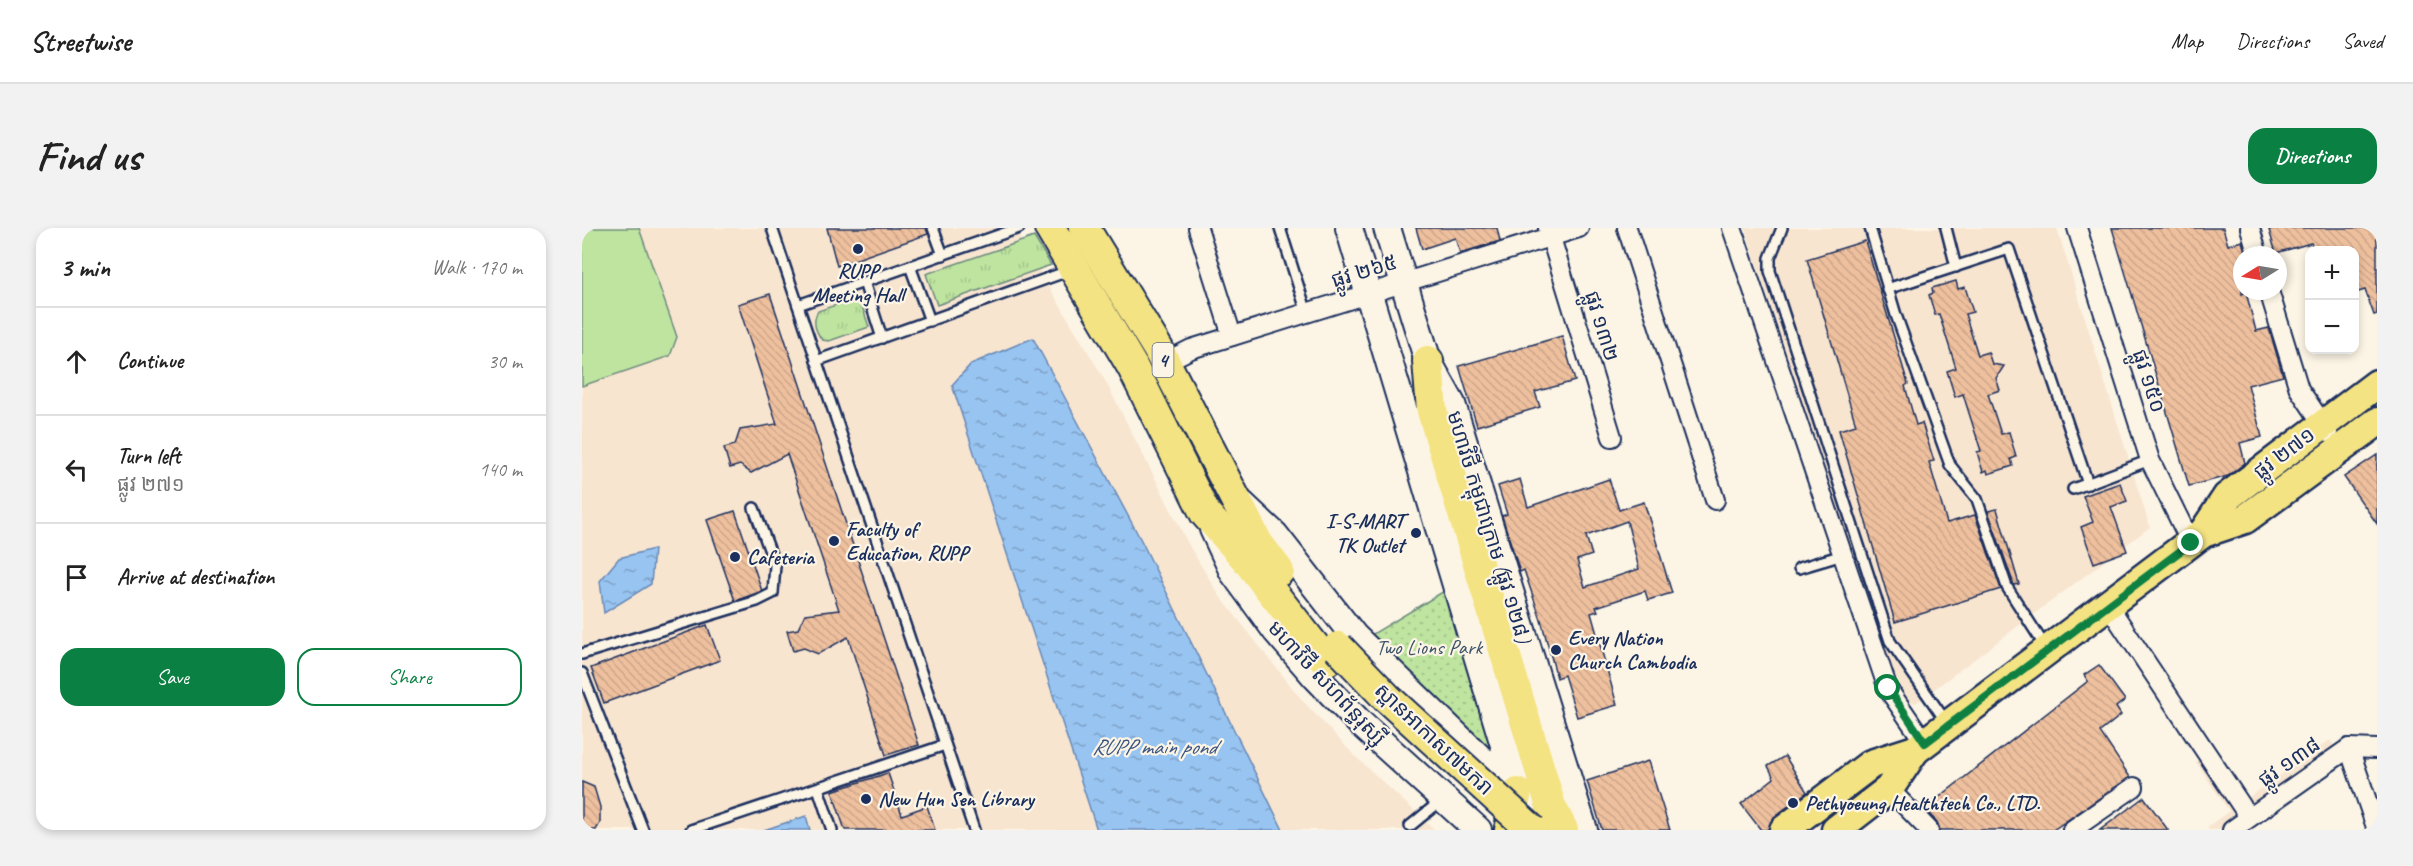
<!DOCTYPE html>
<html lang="en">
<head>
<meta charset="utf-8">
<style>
	:root { --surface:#fff; --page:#f2f2f2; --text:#222; --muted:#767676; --line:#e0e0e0; --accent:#0b8043 }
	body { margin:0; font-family:Caveat,"Noto Sans Khmer",sans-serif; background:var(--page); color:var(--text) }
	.controls { position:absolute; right:18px; top:18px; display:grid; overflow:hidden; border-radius:12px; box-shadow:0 3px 9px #0003 }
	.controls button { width:54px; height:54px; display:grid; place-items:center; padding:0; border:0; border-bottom:2px solid var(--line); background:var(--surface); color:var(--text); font:30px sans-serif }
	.compass { position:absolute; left:1651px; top:18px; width:54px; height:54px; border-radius:50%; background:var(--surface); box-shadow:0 3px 9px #0003; rotate:259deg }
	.stop { position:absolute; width:18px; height:18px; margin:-14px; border:4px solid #0b8043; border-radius:50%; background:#fff }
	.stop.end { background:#0b8043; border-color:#fff; box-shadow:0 2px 6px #0008 }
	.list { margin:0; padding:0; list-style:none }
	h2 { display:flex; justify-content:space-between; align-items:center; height:78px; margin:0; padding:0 24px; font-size:26px }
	h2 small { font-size:20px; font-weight:400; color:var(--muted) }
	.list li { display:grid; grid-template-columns:39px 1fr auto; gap:18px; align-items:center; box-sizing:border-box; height:108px; padding:0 24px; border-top:2px solid var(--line) }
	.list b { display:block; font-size:22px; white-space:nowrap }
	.list p { margin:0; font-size:20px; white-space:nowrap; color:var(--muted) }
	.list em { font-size:20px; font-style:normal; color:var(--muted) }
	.actions { display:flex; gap:12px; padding:18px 24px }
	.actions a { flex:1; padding:14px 0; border:2px solid var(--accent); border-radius:18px; text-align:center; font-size:21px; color:var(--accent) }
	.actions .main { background:var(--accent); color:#fff }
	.icon { flex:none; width:33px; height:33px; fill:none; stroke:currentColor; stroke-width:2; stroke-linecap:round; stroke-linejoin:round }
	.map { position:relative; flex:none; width:1795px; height:602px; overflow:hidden; border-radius:18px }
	header { display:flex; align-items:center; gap:36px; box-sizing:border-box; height:84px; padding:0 30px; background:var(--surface); border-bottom:2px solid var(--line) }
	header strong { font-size:28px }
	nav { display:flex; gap:33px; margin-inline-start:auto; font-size:21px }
	.intro { display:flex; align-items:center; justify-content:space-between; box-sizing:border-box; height:144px; padding:0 36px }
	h1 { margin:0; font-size:42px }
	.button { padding:15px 27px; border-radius:18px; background:var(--accent); color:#fff; font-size:21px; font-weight:700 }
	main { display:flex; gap:36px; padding:0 36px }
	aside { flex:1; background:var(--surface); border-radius:18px; box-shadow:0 3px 9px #0003 }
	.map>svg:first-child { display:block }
</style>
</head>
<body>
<header>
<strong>Streetwise</strong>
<nav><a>Map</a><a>Directions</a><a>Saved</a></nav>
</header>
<div class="intro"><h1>Find us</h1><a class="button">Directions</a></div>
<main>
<aside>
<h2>3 min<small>Walk · 170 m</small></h2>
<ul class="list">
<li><svg class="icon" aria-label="ahead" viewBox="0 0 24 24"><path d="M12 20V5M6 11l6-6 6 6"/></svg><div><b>Continue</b></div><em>30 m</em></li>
<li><svg class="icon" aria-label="left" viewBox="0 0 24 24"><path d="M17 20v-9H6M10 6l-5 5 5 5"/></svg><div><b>Turn left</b><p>ផ្លូវ ២៧១</p></div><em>140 m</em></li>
<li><svg class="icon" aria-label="arrive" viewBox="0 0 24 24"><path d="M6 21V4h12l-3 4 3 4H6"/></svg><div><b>Arrive at destination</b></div></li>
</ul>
<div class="actions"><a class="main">Save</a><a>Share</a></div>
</aside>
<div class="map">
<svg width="1795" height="602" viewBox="0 0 1795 602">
	<defs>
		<pattern id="grass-tufts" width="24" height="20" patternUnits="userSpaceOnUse" patternTransform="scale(1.5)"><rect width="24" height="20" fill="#bee49f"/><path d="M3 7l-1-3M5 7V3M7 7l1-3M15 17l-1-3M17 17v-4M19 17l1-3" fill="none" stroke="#a3c48b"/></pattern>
		<pattern id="park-dots" width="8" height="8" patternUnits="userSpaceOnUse" patternTransform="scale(1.5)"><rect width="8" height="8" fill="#bee49f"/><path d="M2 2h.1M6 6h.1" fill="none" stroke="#a3c48b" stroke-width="1.8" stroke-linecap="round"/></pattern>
		<pattern id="water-ripples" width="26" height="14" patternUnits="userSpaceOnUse" patternTransform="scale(1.5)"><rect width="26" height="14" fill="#98c4f1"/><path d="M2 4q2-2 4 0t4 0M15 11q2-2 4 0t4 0" fill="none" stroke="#7ba0c6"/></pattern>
		<pattern id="building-back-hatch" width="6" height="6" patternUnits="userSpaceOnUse" patternTransform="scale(1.5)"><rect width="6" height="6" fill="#eec09e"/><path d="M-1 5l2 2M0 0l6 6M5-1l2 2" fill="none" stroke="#cca58a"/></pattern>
	</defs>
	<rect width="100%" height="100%" fill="#fcf5e5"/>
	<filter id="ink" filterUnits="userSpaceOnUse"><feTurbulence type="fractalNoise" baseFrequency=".0167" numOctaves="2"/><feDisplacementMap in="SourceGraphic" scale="12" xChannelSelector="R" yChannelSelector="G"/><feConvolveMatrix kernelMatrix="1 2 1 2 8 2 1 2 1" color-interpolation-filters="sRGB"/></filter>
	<g filter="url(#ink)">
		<g fill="#f8e5d0">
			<polygon points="0,0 432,0 524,154 608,319 637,367 720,472 773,528 853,602 0,602"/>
			<polygon points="1163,0 1475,0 1568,299 1334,475 1324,472 1312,456"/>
			<polygon points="1748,512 1762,532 1663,602 1627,602 1625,599 1647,583 1614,534 1633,519 1667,569"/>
		</g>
		<g fill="url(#grass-tufts)" stroke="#6c8a7e" stroke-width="1.5">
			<polygon points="452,9 469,37 355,77 344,46"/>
			<path d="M277,69L287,99L247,113L240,112C233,102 230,94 236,83Z"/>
		</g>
		<polygon fill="url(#park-dots)" stroke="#6c8a7e" stroke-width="1.5" points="869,359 914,528 784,410"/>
		<polygon fill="#bee49f" stroke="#6c8a7e" stroke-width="1.5" points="0,0 57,0 95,109 88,128 0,158"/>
		<g fill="url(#water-ripples)" stroke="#6688b6" stroke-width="1.5">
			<polygon points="451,110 560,314 701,602 515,602 370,157 389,136"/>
			<polygon points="72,321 69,356 22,385 18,353 37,330"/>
			<polygon points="224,588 228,602 182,602"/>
		</g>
		<g fill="url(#building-back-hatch)" stroke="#1b2f5e" stroke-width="1.5" fill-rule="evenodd">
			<polygon points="245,0 344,0 346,6 255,38"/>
			<polygon points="834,0 915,0 918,13 878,25 873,10 840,21"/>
			<polygon points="1530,0 1641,0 1646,17 1660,13 1664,27 1660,27 1660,66 1664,64 1674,103 1687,100 1701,148 1666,157 1680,209 1658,215 1663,235 1646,248 1607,258"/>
			<polygon points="1694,0 1795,0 1795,86 1792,87 1783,62 1773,65 1773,19 1762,22 1732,22 1729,15 1694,25 1687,2"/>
			<polygon points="1283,13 1326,156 1323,158 1334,197 1340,195 1352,233 1347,234 1365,295 1393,287 1419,361 1313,394 1257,202 1274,197 1225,31"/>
			<polygon points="1374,53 1376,61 1383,59 1391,84 1383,86 1396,127 1406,124 1410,136 1422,138 1414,150 1418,162 1406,166 1419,206 1427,204 1434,229 1429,231 1431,238 1406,246 1405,242 1401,244 1395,224 1399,223 1381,166 1373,169 1365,143 1374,140 1357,86 1353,87 1347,67 1351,65 1350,60"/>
			<polygon points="188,66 337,517 304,527 266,409 236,426 222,420 211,423 205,403 216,401 223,386 257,382 205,226 169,245 158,237 148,240 142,220 153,217 158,202 195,196 156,76"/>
			<polygon points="980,108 993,153 953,164 958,179 895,198 877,138"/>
			<polygon points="1795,227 1795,296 1762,249"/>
			<path d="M938,251L946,279L1027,251L1037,282L1062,274L1090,365L1066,372L1063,363L1014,379L1016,383L1009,385L1035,477L995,489L982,447L975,450L959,392L942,342L938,344L920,288L925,286L916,258ZM1045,293L1057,341L1003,359L995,332L1010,327L1004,308Z"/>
			<polygon points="1538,255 1545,273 1529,279 1545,323 1512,335 1499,299 1511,294 1501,268"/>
			<polygon points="1415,281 1437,356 1432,357 1406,283"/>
			<polygon points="153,283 180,363 153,373 125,292"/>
			<polygon points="125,397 138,432 22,475 9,440"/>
			<polygon points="1517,437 1543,472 1534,479 1539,487 1518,504 1548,549 1471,602 1358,602 1355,594 1342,581 1506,453 1502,447"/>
			<polygon points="1203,528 1225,564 1192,589 1186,602 1179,602 1159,576 1192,550 1186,538"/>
			<polygon points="1066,533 1088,602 1020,602 1005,553"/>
			<polygon points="306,545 320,587 345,578 353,602 263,602 250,563"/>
			<polygon points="0,554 12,559 18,579 18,595 14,602 0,602"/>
			<polygon points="1562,569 1586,602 1518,602"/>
		</g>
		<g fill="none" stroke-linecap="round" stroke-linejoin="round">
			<g stroke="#1b2f5e" stroke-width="14">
				<g id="service">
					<polyline points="190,0 392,602"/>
					<polyline points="351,0 361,27"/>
					<polyline points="698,0 725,85"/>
					<polyline points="1200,0 1188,30 1188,43 1308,413 1365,495"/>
					<polyline points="1288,0 1314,87 1368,237 1395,271 1425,359 1464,420"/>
					<polyline points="1364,0 1374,39"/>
					<polyline points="328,38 348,93"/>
					<polyline points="282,54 300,110"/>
					<polyline points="1305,61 1427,21 1506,256"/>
					<polyline points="216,77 437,0"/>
					<polyline points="234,133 489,42"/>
					<polyline points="1491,261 1568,232"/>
					<polyline points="1217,340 1261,327"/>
					<polyline points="0,426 175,373 191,365 193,337 172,280"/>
					<polyline points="0,445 61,602"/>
					<polyline points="236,560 250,602"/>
					<polyline points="828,598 861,571"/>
					<polyline points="109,602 363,517"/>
				</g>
			</g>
			<g stroke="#1b2f5e" stroke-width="22">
				<g id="minor">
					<polyline points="616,0 650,108"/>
					<polyline points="966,0 1030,209"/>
					<polyline points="1045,0 1133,272"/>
					<polyline points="1150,0 1306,461 1343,515"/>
					<polyline points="1495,0 1568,232 1609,315"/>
					<polyline points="1668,0 1676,27"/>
					<polyline points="1687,63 1717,161 1746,204"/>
					<polyline points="583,134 609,121 997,0"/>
					<polyline points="1526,377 1667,589"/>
					<polyline points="1767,520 1795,602"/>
					<polyline points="1307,561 1347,602"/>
					<polyline points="1490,602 1552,559"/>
					<polyline points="1650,602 1767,520 1795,521"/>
				</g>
			</g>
			<g stroke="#1b2f5e" stroke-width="30">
				<g id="secondary">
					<polyline points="767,0 942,584"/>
					<polyline points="805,0 846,133 870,176 1002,602"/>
					<path d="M660,276L693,307L772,408L900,532C913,539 921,537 925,522"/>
					<polyline points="631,301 651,344 694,403 732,447 778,495 896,602"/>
				</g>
			</g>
			<g stroke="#1b2f5e" stroke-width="33">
				<g id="primary">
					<polyline points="1621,305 1645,269 1795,156"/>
					<polyline points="927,602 936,564"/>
					<polyline points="1202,602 1289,536 1333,522 1621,305 1663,291 1795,194"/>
					<polyline points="1254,602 1307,561 1333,522"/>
				</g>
			</g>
			<g stroke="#1b2f5e" stroke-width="34">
				<g id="trunk">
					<polyline points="468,0 550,138 623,285 663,330 744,433"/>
					<polyline points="502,0 576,121 676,315 697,343"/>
					<polyline points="846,133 850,183 969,578 981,602"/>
				</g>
			</g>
			<use href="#service" stroke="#fcf5e5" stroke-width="9"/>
			<use href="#minor" stroke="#fcf5e5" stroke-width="18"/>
			<use href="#secondary" stroke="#fcf5e5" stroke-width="26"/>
			<use href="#primary" stroke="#f4e382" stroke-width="28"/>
			<use href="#trunk" stroke="#f4e382" stroke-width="30"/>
			<g stroke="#1b2f5e" stroke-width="34" stroke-linecap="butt">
				<polyline id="trunk-bridge" points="756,419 805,470 950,602"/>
			</g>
			<use href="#trunk-bridge" stroke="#f4e382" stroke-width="30"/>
		</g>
	</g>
	<g fill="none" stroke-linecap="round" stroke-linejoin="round" filter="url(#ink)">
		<polyline stroke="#0b8043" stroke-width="8" points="1306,460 1343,515 1609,315"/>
	</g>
	<g fill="#1b2f5e" stroke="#fcf5e5" stroke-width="2">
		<circle cx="276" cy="21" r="6"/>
		<circle cx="834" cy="305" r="6"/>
		<circle cx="252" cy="313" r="6"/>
		<circle cx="153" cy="329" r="6"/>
		<circle cx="974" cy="422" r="6"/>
		<circle cx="284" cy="571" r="6"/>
		<circle cx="1211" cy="575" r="6"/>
	</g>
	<g text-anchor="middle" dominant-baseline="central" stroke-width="4.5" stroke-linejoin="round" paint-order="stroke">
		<rect fill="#fcf5e5" stroke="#5e6a86" stroke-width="1.5" x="570.5" y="115" width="21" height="34" rx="4.5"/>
		<g font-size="20" font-weight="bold" fill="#1b2f5e">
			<text x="581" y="132">4</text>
		</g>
		<g font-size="21" font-weight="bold" fill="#1b2f5e" stroke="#fcf5e5" text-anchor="start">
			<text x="276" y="43" text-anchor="middle">RUPP<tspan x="276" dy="24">Meeting Hall</tspan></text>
			<text x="822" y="293" text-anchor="end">I-S-MART<tspan x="822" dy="24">TK Outlet</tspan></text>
			<text x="264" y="301">Faculty of<tspan x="264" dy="24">Education, RUPP</tspan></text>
			<text x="165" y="329">Cafeteria</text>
			<text x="986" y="410">Every Nation<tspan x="986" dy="24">Church Cambodia</tspan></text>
			<text x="296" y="571">New Hun Sen Library</text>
			<text x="1223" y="575">Pethyoeung Healthtech Co., LTD.</text>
		</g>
		<g font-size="21" fill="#1b2f5e" stroke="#fcf5e5">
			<text transform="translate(782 43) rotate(-17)">ផ្លូវ ២៦៥</text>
			<text transform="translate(1020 98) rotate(73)">ផ្លូវ ១៣២</text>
			<text transform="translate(1567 153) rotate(72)">ផ្លូវ ១៥០</text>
			<text transform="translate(1702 225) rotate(-37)">ផ្លូវ ២៧១</text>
			<text transform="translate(907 299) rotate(73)">មហាវិថី កម្ពុជាក្រោម (ផ្លូវ ១២៨)</text>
			<text transform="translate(745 455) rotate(47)">មហាវិថី សហព័ន្ធរុស្ស៊ី</text>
			<text transform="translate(852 511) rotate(43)">ស្ពានអាកាស៧មករា</text>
			<text transform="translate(1707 534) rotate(-35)">ផ្លូវ ១៣៨</text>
		</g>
		<g font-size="21" fill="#3c536b" stroke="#fcf5e5">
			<text x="847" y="419">Two Lions Park</text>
		</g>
		<g font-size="22" font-style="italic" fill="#3a5483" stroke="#fcf5e5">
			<text x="572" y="519">RUPP main pond</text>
		</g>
	</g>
</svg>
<div class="controls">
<button>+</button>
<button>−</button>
</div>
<svg class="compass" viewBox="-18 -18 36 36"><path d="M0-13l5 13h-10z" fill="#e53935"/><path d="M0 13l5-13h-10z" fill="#767676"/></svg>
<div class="stop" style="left:1306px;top:460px"></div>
<div class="stop end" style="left:1609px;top:315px"></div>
</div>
</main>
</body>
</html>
